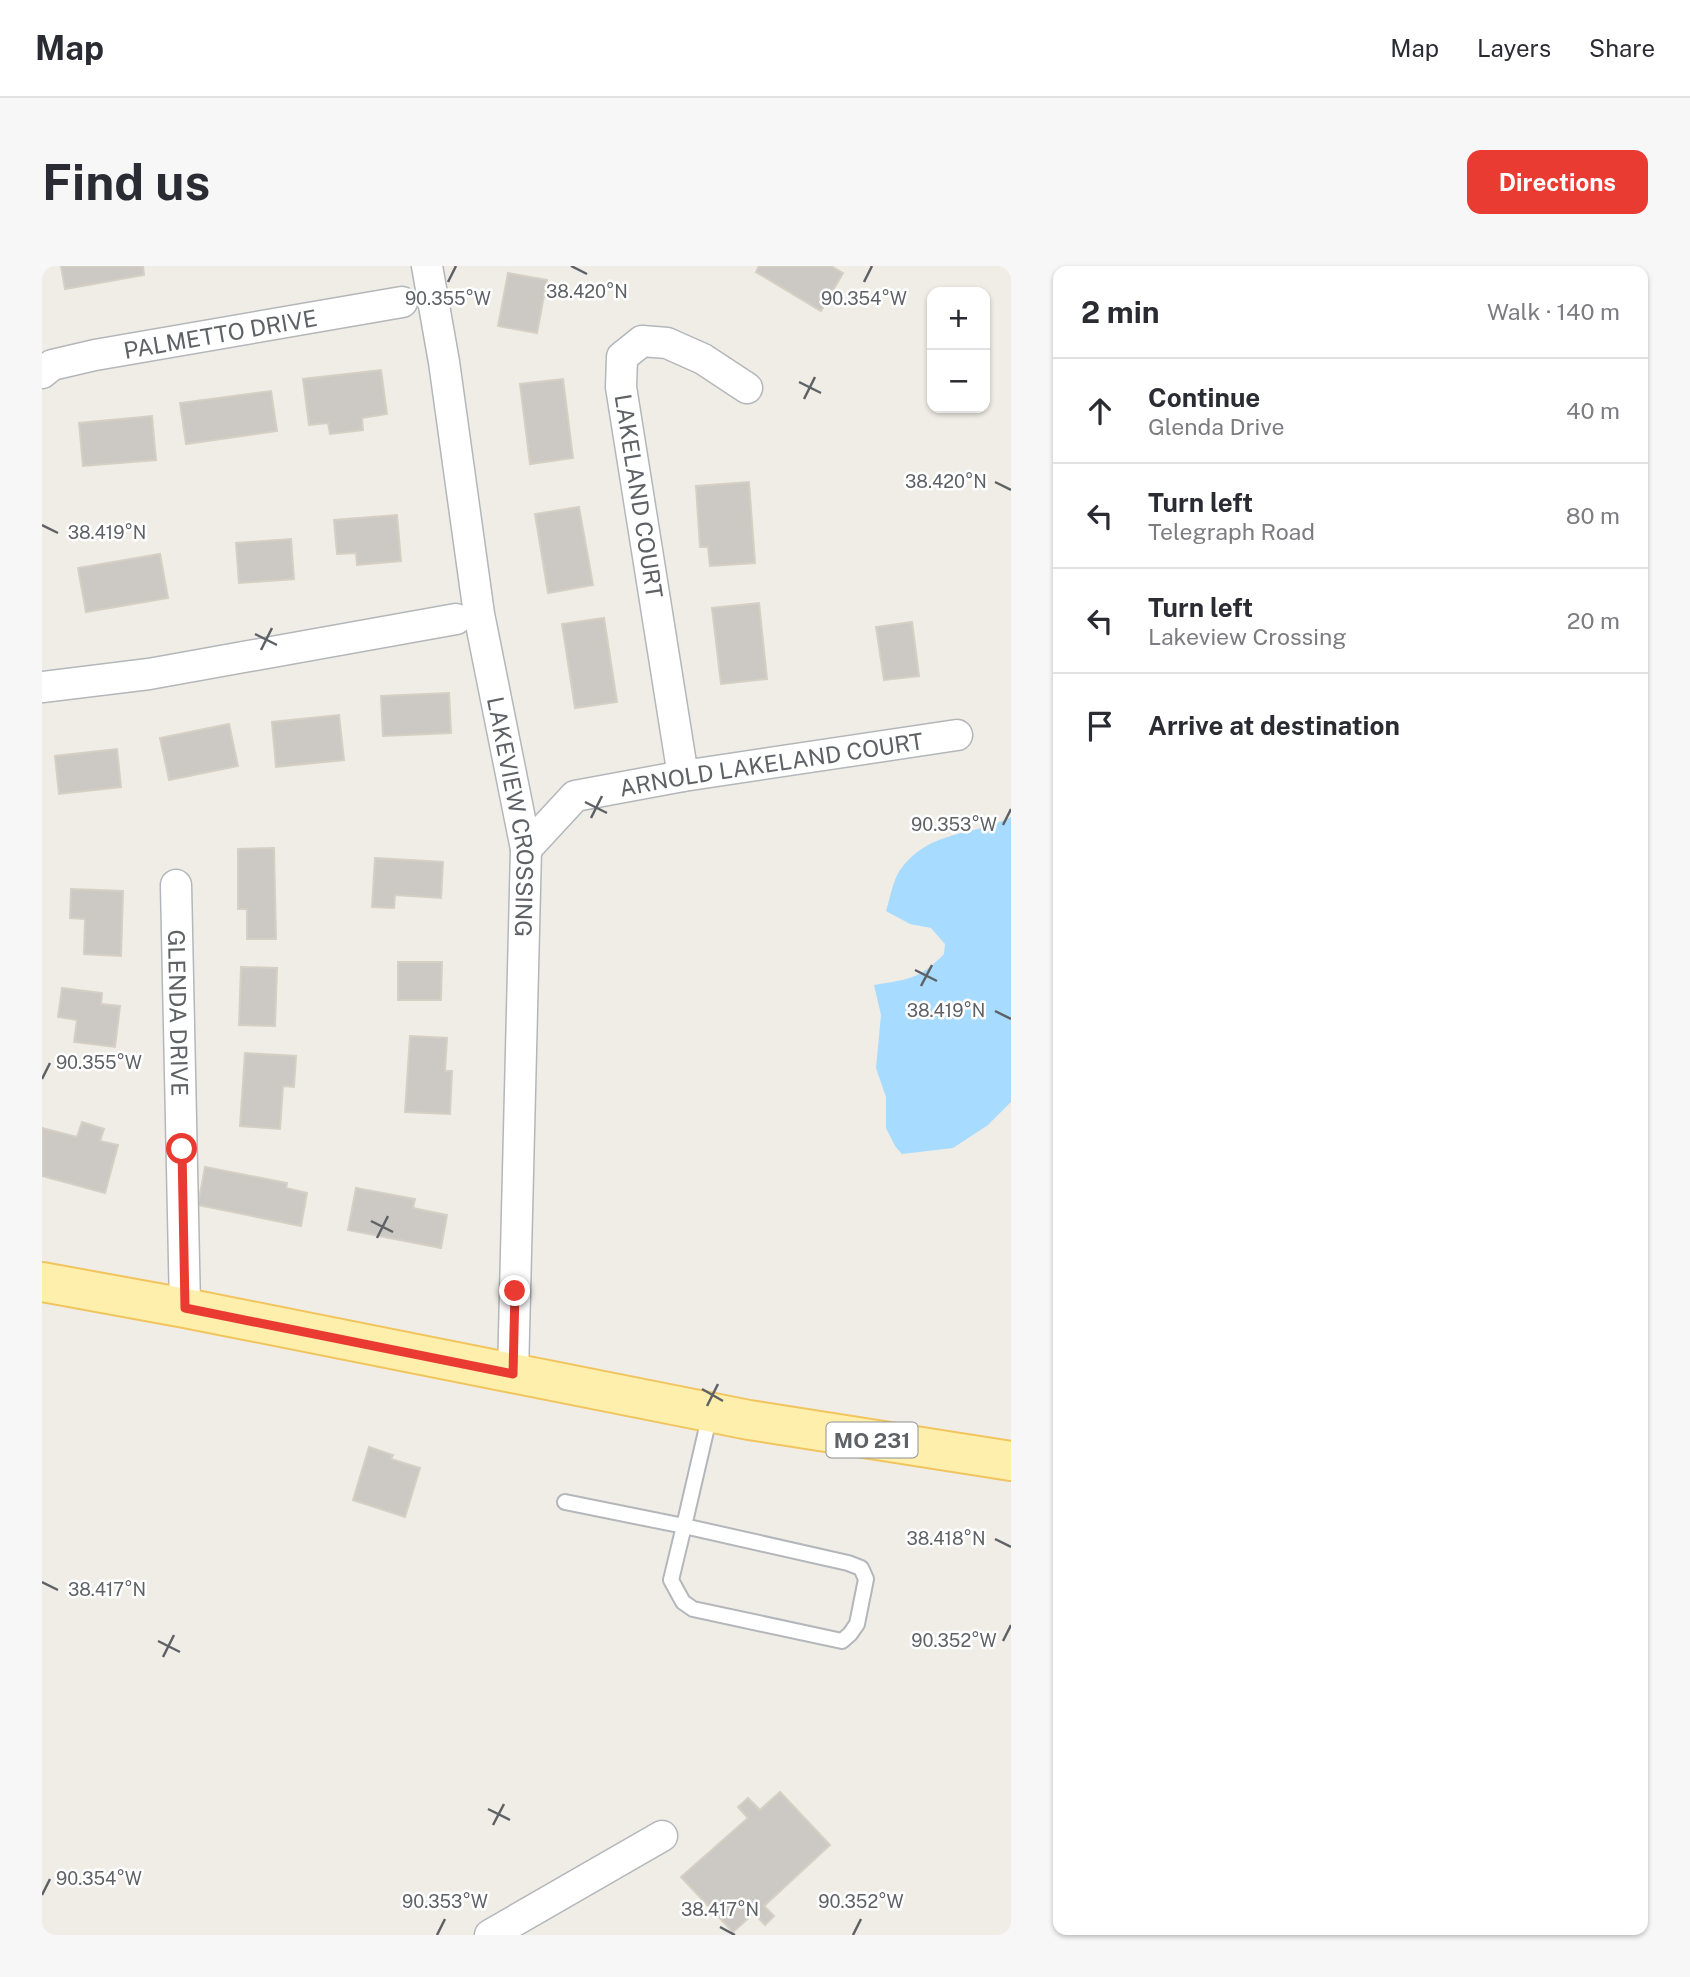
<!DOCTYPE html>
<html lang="en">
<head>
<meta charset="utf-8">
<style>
	:root { --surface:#fff; --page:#f7f7f7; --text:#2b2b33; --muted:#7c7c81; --line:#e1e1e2; --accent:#ea3b32 }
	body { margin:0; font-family:"Public Sans",sans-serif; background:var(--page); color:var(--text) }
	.controls { position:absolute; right:21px; top:21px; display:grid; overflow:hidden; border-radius:14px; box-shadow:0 2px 5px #0004 }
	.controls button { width:63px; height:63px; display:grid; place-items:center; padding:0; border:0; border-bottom:2px solid var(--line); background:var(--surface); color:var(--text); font:35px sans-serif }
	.stop { position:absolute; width:21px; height:21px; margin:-16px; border:5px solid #ea3b32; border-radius:50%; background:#fff }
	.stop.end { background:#ea3b32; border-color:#fff; box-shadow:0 2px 7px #0008 }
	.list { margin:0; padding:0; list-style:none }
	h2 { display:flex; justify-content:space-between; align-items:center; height:91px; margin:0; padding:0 28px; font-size:30px }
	h2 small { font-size:23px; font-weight:400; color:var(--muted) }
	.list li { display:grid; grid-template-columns:46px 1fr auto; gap:21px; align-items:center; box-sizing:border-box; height:105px; padding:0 28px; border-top:2px solid var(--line) }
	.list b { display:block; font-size:26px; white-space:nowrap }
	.list p { margin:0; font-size:23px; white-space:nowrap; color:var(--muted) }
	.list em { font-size:23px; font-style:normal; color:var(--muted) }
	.icon { flex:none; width:38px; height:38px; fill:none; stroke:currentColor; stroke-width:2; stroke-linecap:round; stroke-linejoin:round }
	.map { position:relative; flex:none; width:969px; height:1669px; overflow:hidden; border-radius:14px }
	header { display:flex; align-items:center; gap:42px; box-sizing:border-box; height:98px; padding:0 35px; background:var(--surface); border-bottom:2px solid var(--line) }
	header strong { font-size:33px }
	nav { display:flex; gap:38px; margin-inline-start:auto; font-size:24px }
	.intro { display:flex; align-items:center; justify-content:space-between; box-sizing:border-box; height:168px; padding:0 42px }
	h1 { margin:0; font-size:49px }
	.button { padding:18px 32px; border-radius:14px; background:var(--accent); color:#fff; font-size:24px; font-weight:700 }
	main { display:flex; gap:42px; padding:0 42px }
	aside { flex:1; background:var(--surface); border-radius:14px; box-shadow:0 2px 5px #0004 }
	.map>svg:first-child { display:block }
</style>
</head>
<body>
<header>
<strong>Map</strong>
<nav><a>Map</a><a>Layers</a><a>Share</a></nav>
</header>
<div class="intro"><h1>Find us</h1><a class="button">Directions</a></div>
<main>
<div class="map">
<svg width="969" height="1669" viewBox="0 0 969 1669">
	<rect width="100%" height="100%" fill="#f0ede6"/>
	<path fill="#a7dbff" d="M969,551V836L946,859L911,882L860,888L853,880L844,862V831L834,802L839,749L832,719C866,713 877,714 902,688L903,678L889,662L868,658L844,645C848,633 851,614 858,604C888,563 929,571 969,551Z"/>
	<g fill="#ccc8c3" stroke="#d5cfc4" stroke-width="2">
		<polygon points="19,0 101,0 102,9 23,23"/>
		<polygon points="717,0 789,0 801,7 779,45 714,6"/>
		<polygon points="466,7 505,14 495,67 456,60"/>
		<polygon points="339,104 345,148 320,152 321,164 288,168 286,157 267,159 261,113"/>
		<polygon points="521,113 531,192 488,198 478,118"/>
		<polygon points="229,125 235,165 144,178 138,137"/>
		<polygon points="110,150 114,194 41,200 37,157"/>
		<polygon points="707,216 713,297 668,300 666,281 658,281 654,220"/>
		<polygon points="537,241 551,319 506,327 493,248"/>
		<polygon points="355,249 359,295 315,299 314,287 295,288 292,254"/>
		<polygon points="249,273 252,313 197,317 194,277"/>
		<polygon points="118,288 126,332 44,346 36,302"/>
		<polygon points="717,337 725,413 679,418 670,342"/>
		<polygon points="562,352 575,436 533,442 520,358"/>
		<polygon points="870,356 877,410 842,414 834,361"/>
		<polygon points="407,427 409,467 341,470 339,430"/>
		<polygon points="297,449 302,494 234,501 230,456"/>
		<polygon points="187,458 196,500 127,514 118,472"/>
		<polygon points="75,483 79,521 17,528 13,490"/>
		<polygon points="232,582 234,673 205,673 205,643 196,643 196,583"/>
		<polygon points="333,592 401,596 399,632 353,629 352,642 330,641"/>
		<polygon points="29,623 81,625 79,690 42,688 43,653 28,652"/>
		<polygon points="356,696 400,696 399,734 356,734"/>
		<polygon points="199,701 235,702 233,760 197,759"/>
		<polygon points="20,722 60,727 59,738 78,740 73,781 32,776 35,754 16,751"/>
		<polygon points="368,770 405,772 403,805 410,805 408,848 363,846"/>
		<polygon points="203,787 254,790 252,821 241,820 238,863 198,860"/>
		<polygon points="40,856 62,863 58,875 76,879 63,927 0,910 0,862 35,871"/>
		<polygon points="163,901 245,917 244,922 265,927 259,960 156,939"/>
		<polygon points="314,922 373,933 371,942 405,949 399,982 306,964"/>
		<polygon points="327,1181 351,1189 349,1193 378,1202 363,1251 311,1234"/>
		<polygon points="738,1526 788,1579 722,1640 732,1650 723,1659 712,1647 691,1666 639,1611 706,1552 696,1541 706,1532 718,1544"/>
	</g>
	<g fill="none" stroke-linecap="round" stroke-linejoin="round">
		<g stroke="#b3b7bb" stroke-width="18">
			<polyline id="lane" points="523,1236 642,1260 629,1314 641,1336 651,1343 800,1375 808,1368 815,1358 824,1313 819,1302 806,1297 642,1260 668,1148"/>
		</g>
		<g stroke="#b3b7bb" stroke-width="33">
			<g id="street">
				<path id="s1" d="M385,0L402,96L437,348L484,583L471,1108"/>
				<path id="s2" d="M0,107L10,99L53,89L360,36"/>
				<polyline points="0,421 107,408 414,353"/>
				<polyline points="641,510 579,121 580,91 600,75 625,77 661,93 705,122"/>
				<path id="s3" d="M484,583L533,530L641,510L915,469"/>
				<path id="s4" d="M134,619L143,1042"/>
				<polyline points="448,1669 620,1570"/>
			</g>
		</g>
		<g stroke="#f2c45d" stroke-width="42">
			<polyline id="primary" points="0,1016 143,1042 707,1154 969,1195"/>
		</g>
		<use href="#lane" stroke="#fff" stroke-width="14"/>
		<use href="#street" stroke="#fff" stroke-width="30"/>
		<use href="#primary" stroke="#ffefac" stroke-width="38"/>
	</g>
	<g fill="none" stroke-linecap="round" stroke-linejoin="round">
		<polyline stroke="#ea3b32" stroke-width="9" points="140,883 143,1042 471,1108 473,1025"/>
	</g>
	<path fill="none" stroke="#5e6266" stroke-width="2.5" d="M529,0L545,8M406,16L414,0M822,16L830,0M757,116L779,127M762,133L773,111M953,216L969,224M0,259L16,267M213,368L235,379M219,384L230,362M543,536L565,547M549,552L560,530M961,559L969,543M873,704L895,715M879,720L890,699M953,745L969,753M0,813L8,797M329,955L351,966M335,972L346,950M660,1123L681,1135M665,1140L676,1118M953,1273L969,1281M0,1316L16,1324M116,1375L138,1386M961,1375L969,1359M121,1391L132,1369M446,1543L468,1554M451,1559L462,1538M0,1629L8,1613M678,1661L693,1669M395,1669L403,1653M811,1669L819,1653"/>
	<g text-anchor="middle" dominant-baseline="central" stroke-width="5" stroke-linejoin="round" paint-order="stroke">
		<rect fill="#fff" stroke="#8e9194" stroke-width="2" x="784.5" y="1156.5" width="91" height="35" rx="5"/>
		<g font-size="21" font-weight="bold" fill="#5e6266">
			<text x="830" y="1174">MO 231</text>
		</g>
		<g font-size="23" fill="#5e6266" stroke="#fff">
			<text stroke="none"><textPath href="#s2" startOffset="184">PALMETTO DRIVE</textPath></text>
			<text transform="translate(597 230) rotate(81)">LAKELAND COURT</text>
			<text stroke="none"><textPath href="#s3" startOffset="271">ARNOLD LAKELAND COURT</textPath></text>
			<text stroke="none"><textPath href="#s1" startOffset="558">LAKEVIEW CROSSING</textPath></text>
			<text stroke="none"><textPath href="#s4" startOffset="128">GLENDA DRIVE</textPath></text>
		</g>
	</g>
	<g font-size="18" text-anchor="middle" fill="#5e6266" stroke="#fff" stroke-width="5" stroke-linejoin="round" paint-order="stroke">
		<text x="545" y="32">38.420°N</text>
		<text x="406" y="39">90.355°W</text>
		<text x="822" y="39">90.354°W</text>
		<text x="904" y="222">38.420°N</text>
		<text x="65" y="273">38.419°N</text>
		<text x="912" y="565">90.353°W</text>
		<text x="904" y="751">38.419°N</text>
		<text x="57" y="803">90.355°W</text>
		<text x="904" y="1279">38.418°N</text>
		<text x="65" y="1330">38.417°N</text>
		<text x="912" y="1381">90.352°W</text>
		<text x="57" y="1619">90.354°W</text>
		<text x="403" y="1642">90.353°W</text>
		<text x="819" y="1642">90.352°W</text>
		<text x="678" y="1650">38.417°N</text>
	</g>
</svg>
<div class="controls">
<button>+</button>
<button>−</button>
</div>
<div class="stop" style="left:140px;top:883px"></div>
<div class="stop end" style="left:473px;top:1025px"></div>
</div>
<aside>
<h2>2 min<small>Walk · 140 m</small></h2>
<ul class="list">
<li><svg class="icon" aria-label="ahead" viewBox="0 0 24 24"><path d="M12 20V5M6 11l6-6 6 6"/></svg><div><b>Continue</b><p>Glenda Drive</p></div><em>40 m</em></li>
<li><svg class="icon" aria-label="left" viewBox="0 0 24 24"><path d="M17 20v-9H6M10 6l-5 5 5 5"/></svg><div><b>Turn left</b><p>Telegraph Road</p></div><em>80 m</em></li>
<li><svg class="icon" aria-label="left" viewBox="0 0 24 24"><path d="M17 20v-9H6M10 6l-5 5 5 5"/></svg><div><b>Turn left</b><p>Lakeview Crossing</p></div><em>20 m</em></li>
<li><svg class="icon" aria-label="arrive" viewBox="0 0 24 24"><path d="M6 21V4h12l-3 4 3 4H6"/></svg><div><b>Arrive at destination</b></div></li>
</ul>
</aside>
</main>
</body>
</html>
